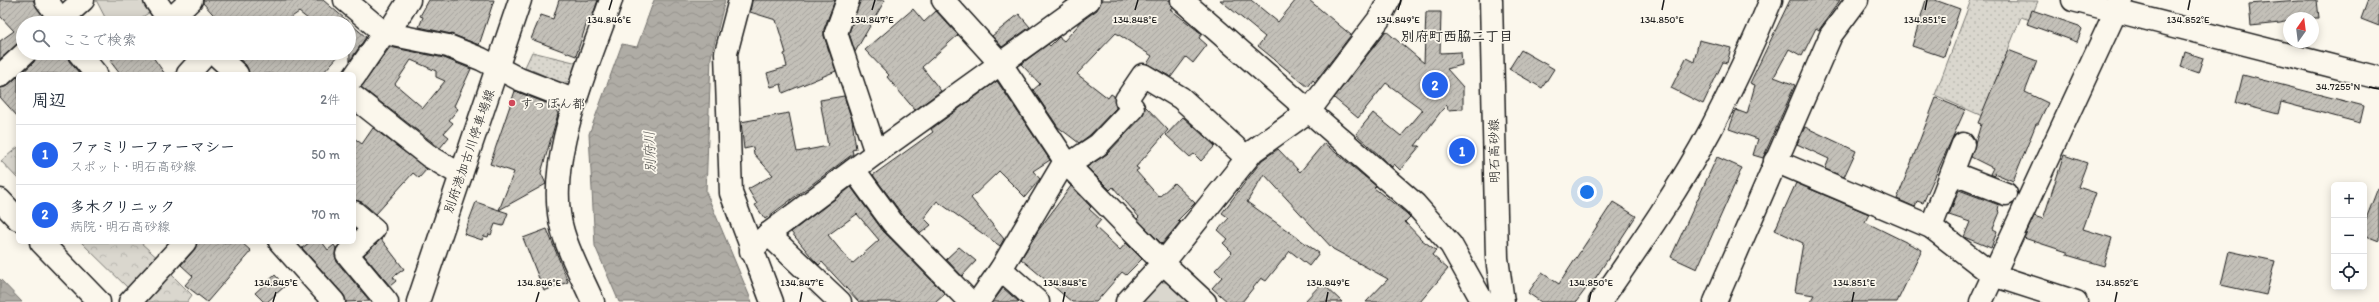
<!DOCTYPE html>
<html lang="ja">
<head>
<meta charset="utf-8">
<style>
	:root { --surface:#fff; --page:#f6f6f7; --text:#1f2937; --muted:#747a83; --line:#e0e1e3; --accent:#2563eb }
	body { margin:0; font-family:Itim,"Klee One",sans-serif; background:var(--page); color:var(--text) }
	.controls { position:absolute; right:12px; bottom:12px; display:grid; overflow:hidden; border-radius:6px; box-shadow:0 2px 10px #0003 }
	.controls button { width:36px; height:36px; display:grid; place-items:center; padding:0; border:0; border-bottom:1px solid var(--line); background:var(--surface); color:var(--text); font:20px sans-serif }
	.compass { position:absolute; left:2283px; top:12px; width:36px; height:36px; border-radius:50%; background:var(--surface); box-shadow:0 2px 10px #0003; rotate:14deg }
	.you { position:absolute; left:1587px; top:192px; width:14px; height:14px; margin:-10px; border:3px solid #fff; border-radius:50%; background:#1a73e8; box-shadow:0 0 0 6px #1a73e833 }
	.badge { display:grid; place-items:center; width:26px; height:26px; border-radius:50%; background:var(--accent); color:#fff; font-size:13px; font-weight:700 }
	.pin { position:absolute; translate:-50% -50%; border:2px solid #fff; box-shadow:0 1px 4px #0006 }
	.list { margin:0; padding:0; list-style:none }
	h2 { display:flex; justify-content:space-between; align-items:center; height:52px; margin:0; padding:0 16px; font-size:17px }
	h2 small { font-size:13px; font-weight:400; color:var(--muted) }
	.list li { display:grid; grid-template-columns:26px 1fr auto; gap:12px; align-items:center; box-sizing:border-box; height:60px; padding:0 16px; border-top:1px solid var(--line) }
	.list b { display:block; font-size:15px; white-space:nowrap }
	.list p { margin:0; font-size:13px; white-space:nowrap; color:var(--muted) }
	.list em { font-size:13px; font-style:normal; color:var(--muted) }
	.icon { flex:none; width:22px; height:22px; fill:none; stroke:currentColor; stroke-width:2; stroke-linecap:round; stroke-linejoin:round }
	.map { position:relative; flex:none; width:2379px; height:302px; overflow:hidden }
	.search { position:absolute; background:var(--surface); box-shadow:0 2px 10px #0003; left:16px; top:16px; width:340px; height:44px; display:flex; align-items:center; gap:10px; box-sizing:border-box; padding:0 14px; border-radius:22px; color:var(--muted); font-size:15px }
	.panel { position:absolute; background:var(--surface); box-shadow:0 2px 10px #0003; left:16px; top:72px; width:340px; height:172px; border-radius:6px }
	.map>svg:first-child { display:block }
</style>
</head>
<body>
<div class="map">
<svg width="2379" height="302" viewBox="0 0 2379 302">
	<defs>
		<pattern id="grass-dots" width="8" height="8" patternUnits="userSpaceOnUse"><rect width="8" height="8" fill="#dad7ce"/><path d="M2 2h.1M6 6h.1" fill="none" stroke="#bab8b0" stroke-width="1.8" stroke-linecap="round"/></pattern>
		<pattern id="forest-crowns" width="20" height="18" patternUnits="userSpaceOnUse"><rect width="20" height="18" fill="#dad7ce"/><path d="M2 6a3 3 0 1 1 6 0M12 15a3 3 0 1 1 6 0" fill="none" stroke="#bab8b0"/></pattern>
		<pattern id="water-waves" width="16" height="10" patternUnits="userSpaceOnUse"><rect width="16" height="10" fill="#afaca5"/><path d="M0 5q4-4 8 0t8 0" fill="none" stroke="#96938d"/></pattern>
		<pattern id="building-hatch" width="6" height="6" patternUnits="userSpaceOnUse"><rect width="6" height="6" fill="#c3c0b8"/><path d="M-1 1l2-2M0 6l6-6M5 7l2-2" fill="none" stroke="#a7a49e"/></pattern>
	</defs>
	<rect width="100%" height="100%" fill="#fbf7ec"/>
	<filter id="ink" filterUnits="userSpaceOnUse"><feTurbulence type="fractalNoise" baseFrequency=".025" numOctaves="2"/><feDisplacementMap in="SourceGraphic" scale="8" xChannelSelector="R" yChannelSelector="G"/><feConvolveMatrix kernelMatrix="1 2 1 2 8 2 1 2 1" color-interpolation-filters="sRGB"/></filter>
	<g filter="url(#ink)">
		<g fill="url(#grass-dots)" stroke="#7b7a75">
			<polygon points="1971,0 2038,1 2030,20 2021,17 1982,116 1935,95"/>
			<polygon points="532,52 578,63 571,81 561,83 525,67"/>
		</g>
		<g fill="url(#forest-crowns)" stroke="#7b7a75">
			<polygon points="18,147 18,179 1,161"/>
			<polygon points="81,242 140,242 162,262 131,291"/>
			<polygon points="170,273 192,295 187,302 140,302"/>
		</g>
		<g fill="#dad7ce" stroke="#7b7a75">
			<polygon points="96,0 153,0 158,7 133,23 108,23"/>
			<polygon points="1160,282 1171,282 1189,302 1142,302"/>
		</g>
		<g fill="url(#water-waves)" stroke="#74726e">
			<polygon points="654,0 725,0 711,57 706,192 752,302 619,302 595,246 589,134 622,44 637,47"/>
			<polygon points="0,279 22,302 0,302"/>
		</g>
		<g fill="url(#building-hatch)" stroke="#1c1c1c" fill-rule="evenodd">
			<polygon points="0,0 33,0 46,21 46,23 23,23 23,41 0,59 0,41 14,31 0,16"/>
			<polygon points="203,0 323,0 366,37 350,61 349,23 313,23 299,12 283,23 221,23 203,3"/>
			<polygon points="429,0 494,0 479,45 451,34 419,27 423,17 420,16"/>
			<polygon points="559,0 598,0 591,20 588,19 576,56 531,39 541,15 553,19"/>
			<polygon points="752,0 835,0 824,29 824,36 836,71 783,93 781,84 771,87 767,73 787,67 784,54 786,53 776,20 750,12"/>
			<polygon points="860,0 885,0 855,52 849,33"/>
			<polygon points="1101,0 1170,0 1172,7 1170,9 1202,34 1199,38 1207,45 1193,63 1186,57 1171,77 1147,64 1152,56 1116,33 1077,74 1108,98 1111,94 1114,96 1116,108 1090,135 1079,143 1058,127 1033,90 1040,84 1021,64 1048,44 1050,46 1059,37 1064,41 1083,20 1097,10"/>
			<polygon points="1220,0 1251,0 1278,22 1296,0 1309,0 1351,35 1315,82 1313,80 1308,87 1258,46 1265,37"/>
			<polygon points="1790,0 1840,0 1819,30 1816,28 1802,56 1789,49 1774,77 1795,85 1763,158 1753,155 1758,139 1729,129 1736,110 1747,114 1755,85 1750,83"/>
			<polygon points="1926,0 1935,0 1960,9 1944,57 1912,46"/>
			<polygon points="2298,0 2317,0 2319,18 2289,18 2289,21 2280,23 2251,26 2249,4"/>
			<polygon points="2368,0 2379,0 2379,26 2361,19"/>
			<polygon points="913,9 924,22 936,11 958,35 922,67 941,91 915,110 887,77 889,75 865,50"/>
			<polygon points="2032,10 2079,26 2082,29 2077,42 2027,24"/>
			<polygon points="1426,12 1441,12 1440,53 1461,52 1462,65 1447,69 1463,87 1463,109 1448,110 1447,105 1442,110 1415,146 1420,146 1400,170 1394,164 1392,167 1356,134 1373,113 1401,136 1423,110 1386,83 1358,118 1334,98 1386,31 1424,63"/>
			<polygon points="1019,14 1030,27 1002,47 992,36"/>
			<polygon points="1699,40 1731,48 1727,63 1723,62 1703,104 1671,88 1686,58 1694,62"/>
			<path d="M390,47L444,58L471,69L454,106L458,109L449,120L453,123L444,133L449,137L440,148L361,87ZM411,60L436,71V77L445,81L423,108L395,84Z"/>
			<polygon points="1521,50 1554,69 1542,88 1509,69"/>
			<polygon points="2008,50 2037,61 2025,92 2048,103 2038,124 2036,124 2013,181 1994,173 1995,176 1990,174 1993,168 1971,157 1981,124 1978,123"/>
			<polygon points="2185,52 2203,58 2198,73 2181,67"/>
			<polygon points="37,53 67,53 69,61 80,74 21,74 34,62"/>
			<polygon points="120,53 150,53 165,74 120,74 110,61"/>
			<polygon points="233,53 341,53 322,74 249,74 246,65"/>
			<polygon points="2243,75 2364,106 2360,123 2281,102 2278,114 2236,103"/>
			<polygon points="18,76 18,117 0,97 0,88 8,85"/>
			<polygon points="997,81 1050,160 1033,171 1040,179 1025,197 999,171 971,198 1004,239 1000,246 937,201 924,218 931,225 921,233 902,214 873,175 933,132 931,129"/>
			<polygon points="515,91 554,106 558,114 541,173 546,184 499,210 508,213 503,226 495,224 491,235 489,234 488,237 484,236 482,240 464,234 476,202 499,210 514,172 490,164"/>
			<polygon points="844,96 852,120 856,149 852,150 853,154 765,219 755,205 757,204 748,189 773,175 754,154 753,147 744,149 741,122 789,113 797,152 828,146 820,100"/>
			<polygon points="1936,98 1965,110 1923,203 1917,201 1915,207 1897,199"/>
			<polygon points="1145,106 1168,130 1136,167 1139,169 1136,171 1159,197 1174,183 1195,203 1178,220 1180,222 1162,244 1137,219 1139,217 1113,187 1110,190 1087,167 1107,154 1142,117"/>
			<polygon points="1183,117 1215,146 1201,161 1194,154 1190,157 1166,135"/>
			<polygon points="1805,127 1856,151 1844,177 1825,169 1829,159 1797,144"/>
			<polygon points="373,128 427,169 419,178 413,173 376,214 362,202 354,200 354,138 362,144"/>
			<polygon points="1324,143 1376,186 1374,188 1406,213 1410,217 1405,222 1422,240 1436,250 1432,255 1448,269 1420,302 1366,302 1388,279 1333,249 1264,174 1247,202 1319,253 1309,266 1290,251 1266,281 1261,278 1242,302 1228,302 1212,288 1222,277 1215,270 1232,252 1223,243 1228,239 1218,230 1229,218 1222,213 1262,160 1278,149 1300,172"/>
			<polygon points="2064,155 2087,163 2078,187 2096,193 2083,229 2112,238 2104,266 2067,255 2067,252 2024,238 2034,216 2043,219"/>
			<polygon points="1717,157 1742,168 1697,269 1671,257"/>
			<polygon points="1068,183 1091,207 1089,209 1101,220 1095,227 1120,250 1126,243 1142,259 1126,275 1122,272 1096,302 1072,302 1021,259 1038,231 1071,186"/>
			<polygon points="1796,183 1869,214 1865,222 1922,250 1897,302 1810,302 1814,295 1795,292 1803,243 1775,230"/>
			<path d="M851,187L883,231L945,294L936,302H859L822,262L819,265L814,260L791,232ZM857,214L879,240L852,264L828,235Z"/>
			<polygon points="2378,188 2379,188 2379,241 2364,235 2364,224"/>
			<polygon points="1959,190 1999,205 1998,210 2000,212 1993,229 1997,231 1991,248 1964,237 1970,222 1949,215"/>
			<polygon points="1613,202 1636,216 1589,288 1588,286 1576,302 1541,302 1528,293 1542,273 1559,284"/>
			<polygon points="547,229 568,282 544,291 523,238"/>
			<polygon points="381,239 404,269 393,277 396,281 390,286 364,255"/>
			<polygon points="197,242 241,242 251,251 207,302 185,285 193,276 181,265 194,250"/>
			<polygon points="310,242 322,242 328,250 334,245 336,248 335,256 337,262 370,301 346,302 343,294 302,248"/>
			<polygon points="959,247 976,261 962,276 946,259"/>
			<polygon points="2229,251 2275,261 2266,295 2221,285"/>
			<polygon points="275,275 285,286 267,302 264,302 255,293"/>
			<polygon points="1322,283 1342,302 1304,302"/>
			<polygon points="1003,288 1019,302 993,302"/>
		</g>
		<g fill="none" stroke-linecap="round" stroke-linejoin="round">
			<g stroke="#1c1c1c" stroke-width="25">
				<g id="minor">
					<polyline points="46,0 61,20"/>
					<polyline points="155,0 171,23"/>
					<polyline points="345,0 384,33 448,46 481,59 519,79 576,101"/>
					<polyline points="740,0 726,53 731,193 772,302"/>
					<polyline points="848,0 836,33 876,153"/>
					<polyline points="943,0 1001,64 1068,165 1163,263 1205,302"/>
					<polyline points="1182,0 1415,204 1451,245 1483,302"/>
					<polyline points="170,20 191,0"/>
					<polyline points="58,23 83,0"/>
					<polyline points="388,33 409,0"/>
					<polyline points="79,53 96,74"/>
					<polyline points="214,53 237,74"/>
					<polyline points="188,74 207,53"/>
					<polyline points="0,76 25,53"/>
					<polyline points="354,77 384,33"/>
					<polyline points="354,97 429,156 461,175"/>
					<polyline points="1775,161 1931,227 1993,275 2076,302"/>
					<polyline points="1068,165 1098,145 1133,108 1126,100 1143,75 1181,98 1247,158"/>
					<polyline points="854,170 892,222 970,302"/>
					<polyline points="1952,173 2006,194"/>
					<polyline points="0,200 18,219"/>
					<polyline points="354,212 374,229 347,254 387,302"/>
					<polyline points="1931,227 1963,144"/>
					<polyline points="768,234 840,302"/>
					<polyline points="41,242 99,302"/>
					<polyline points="280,242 334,302"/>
					<polyline points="751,251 768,234 876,153 1089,0"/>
					<polyline points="1001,269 1038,302"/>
					<polyline points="130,302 185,242"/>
					<path d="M593,302C583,279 570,256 563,232C542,163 589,66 611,0"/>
					<polyline points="978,302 1001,269 1065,161"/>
					<polyline points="1127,302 1163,263 1253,151 1309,111 1379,19 1389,0"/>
					<path d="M1600,302C1639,246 1679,189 1711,129C1733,87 1753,44 1771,0"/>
					<polyline points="1715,302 1831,35 1857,0"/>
					<polyline points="1981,302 2121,0"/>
				</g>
			</g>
			<g stroke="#1c1c1c" stroke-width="25">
				<g id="major">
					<polyline points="1491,0 1497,258 1503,302"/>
					<polyline points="2073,0 2379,78"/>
					<polyline points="418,302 520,0"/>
				</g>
			</g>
			<use href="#minor" stroke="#fbf7ec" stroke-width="22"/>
			<use href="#major" stroke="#fbf7ec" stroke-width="22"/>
		</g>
	</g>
	<path fill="none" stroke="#1c1c1c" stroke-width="1.5" d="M609,10L612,0M872,10L875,0M1135,10L1138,0M1398,10L1401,0M1662,10L1664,0M1925,10L1927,0M2188,10L2190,0M2369,87L2379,89M273,302L276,292M536,302L539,292M800,302L802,292M1063,302L1065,292M1326,302L1328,292M1589,302L1591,292M1852,302L1854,292M2115,302L2117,292"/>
	<circle fill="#d1495b" stroke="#fbf7ec" stroke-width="1.5" cx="512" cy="103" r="4"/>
	<g text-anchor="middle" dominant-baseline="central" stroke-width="3.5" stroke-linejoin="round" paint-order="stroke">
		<g font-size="13" fill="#1c1c1c" stroke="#fbf7ec" text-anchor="start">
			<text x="520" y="103">すっぽん都</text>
		</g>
		<g font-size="13" fill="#1c1c1c" stroke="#fbf7ec">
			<text transform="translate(469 151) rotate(-71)">別府港加古川停車場線</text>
			<text transform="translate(1494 151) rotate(-91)">明石高砂線</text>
		</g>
		<g font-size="14" font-weight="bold" fill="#1c1c1c" stroke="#fbf7ec">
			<text x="1457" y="36">別府町西脇二丁目</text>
		</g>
		<g font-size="14" font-style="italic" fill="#575653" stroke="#fbf7ec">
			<text transform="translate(650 152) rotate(-92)">別府川</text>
		</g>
	</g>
	<g font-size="10" text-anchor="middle" fill="#1c1c1c" stroke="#fbf7ec" stroke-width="3.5" stroke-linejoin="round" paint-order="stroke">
		<text x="609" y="23">134.846°E</text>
		<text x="872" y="23">134.847°E</text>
		<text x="1135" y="23">134.848°E</text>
		<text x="1398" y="23">134.849°E</text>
		<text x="1662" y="23">134.850°E</text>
		<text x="1925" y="23">134.851°E</text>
		<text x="2188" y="23">134.852°E</text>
		<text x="2338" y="90">34.7255°N</text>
		<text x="276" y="286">134.845°E</text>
		<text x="539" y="286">134.846°E</text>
		<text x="802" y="286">134.847°E</text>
		<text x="1065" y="286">134.848°E</text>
		<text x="1328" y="286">134.849°E</text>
		<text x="1591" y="286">134.850°E</text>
		<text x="1854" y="286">134.851°E</text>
		<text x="2117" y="286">134.852°E</text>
	</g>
</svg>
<div class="controls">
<button>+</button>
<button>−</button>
<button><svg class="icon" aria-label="locate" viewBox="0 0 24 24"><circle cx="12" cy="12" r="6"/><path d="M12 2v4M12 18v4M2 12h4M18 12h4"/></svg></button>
</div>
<svg class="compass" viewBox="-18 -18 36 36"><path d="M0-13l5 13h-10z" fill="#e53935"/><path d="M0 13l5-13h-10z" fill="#747a83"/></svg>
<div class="you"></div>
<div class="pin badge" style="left:1462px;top:151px">1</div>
<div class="pin badge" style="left:1435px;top:85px">2</div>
<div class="search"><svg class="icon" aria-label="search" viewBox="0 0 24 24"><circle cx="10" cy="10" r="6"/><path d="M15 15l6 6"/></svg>ここで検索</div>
<section class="panel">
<h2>周辺<small>2件</small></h2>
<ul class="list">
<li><span class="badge">1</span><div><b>ファミリーファーマシー</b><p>スポット · 明石高砂線</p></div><em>50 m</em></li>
<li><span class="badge">2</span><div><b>多木クリニック</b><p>病院 · 明石高砂線</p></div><em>70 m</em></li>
</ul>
</section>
</div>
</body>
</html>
